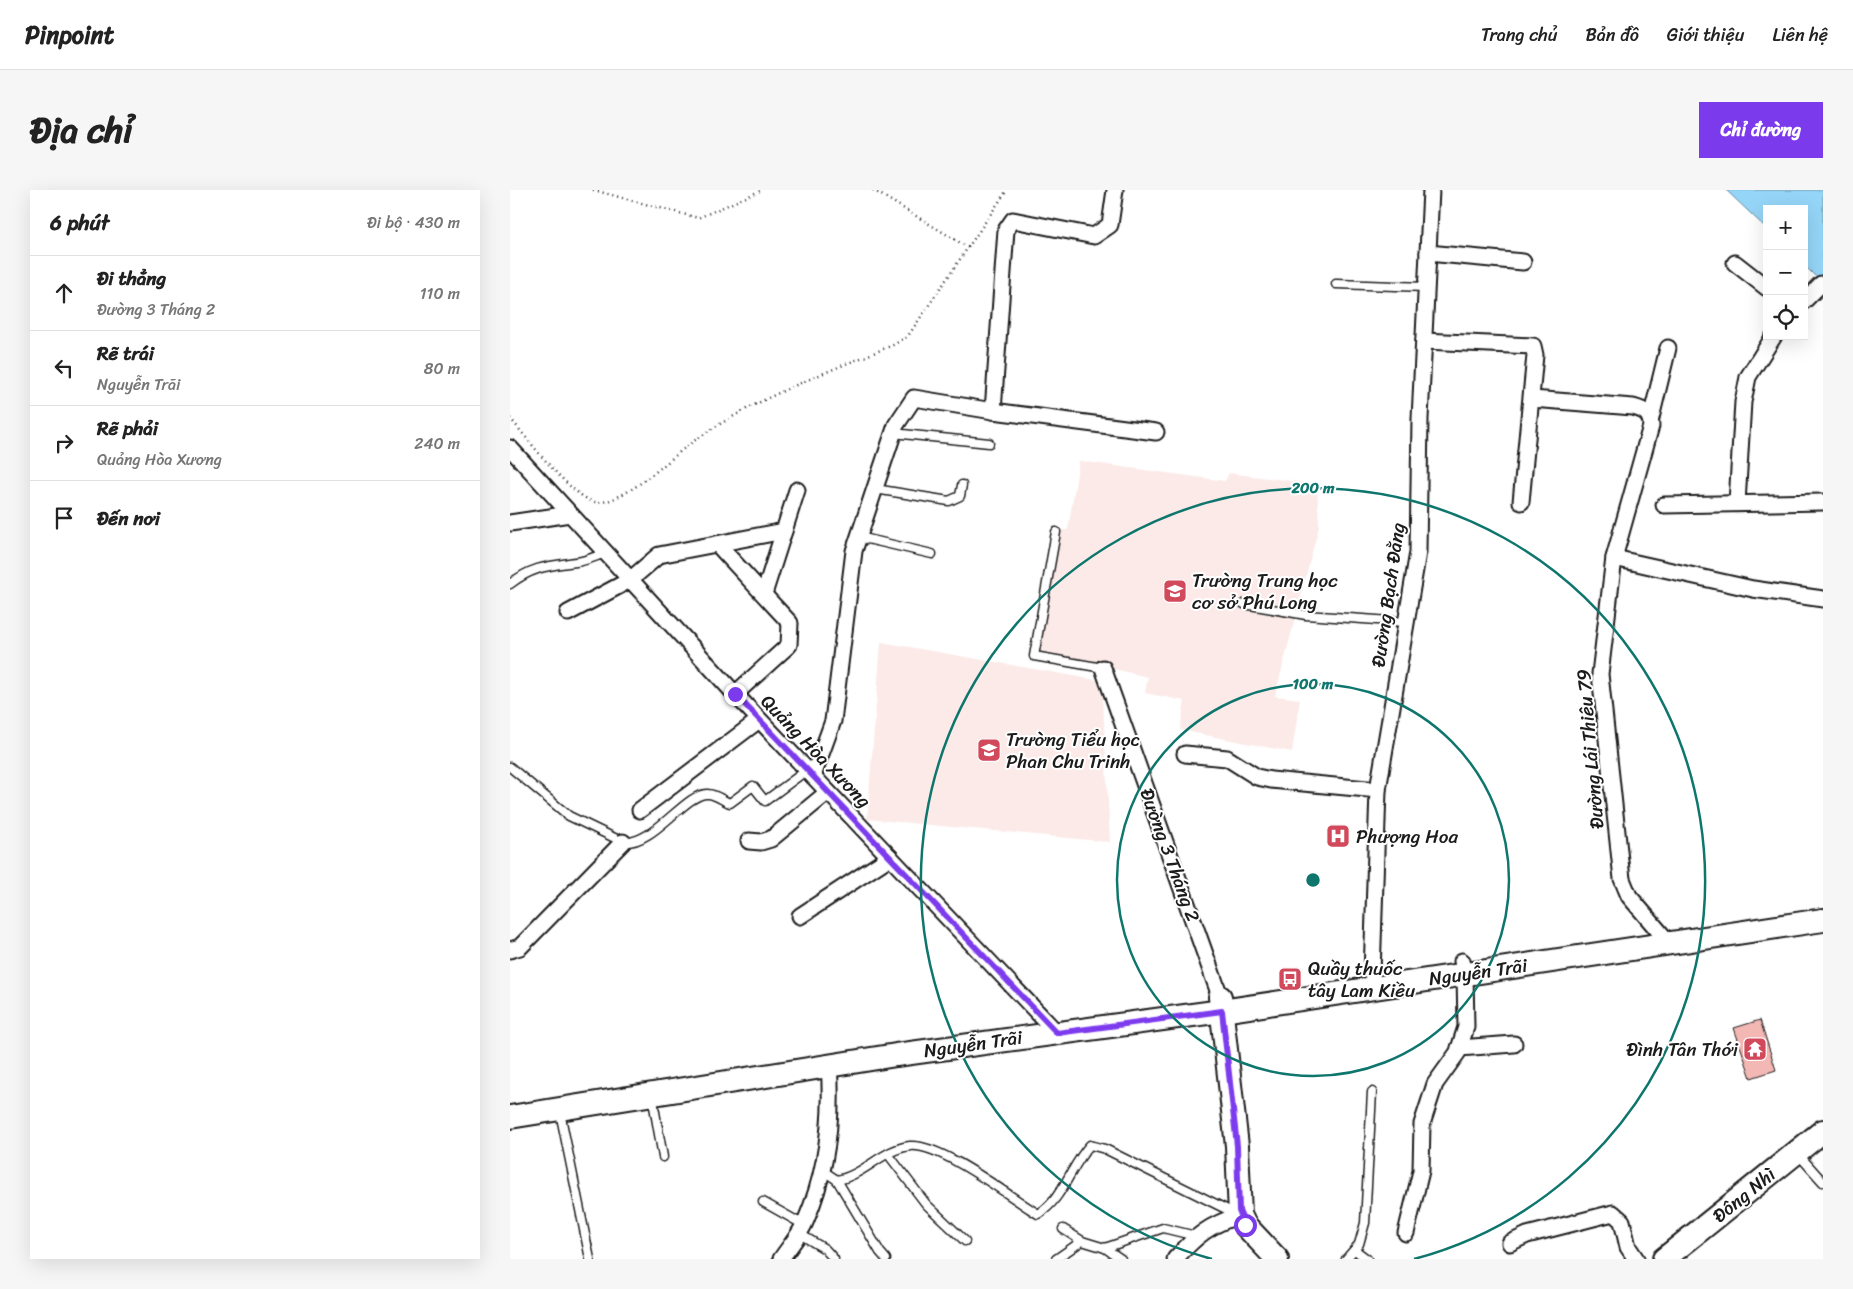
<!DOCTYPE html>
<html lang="vi">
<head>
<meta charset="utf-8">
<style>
	:root { --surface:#fff; --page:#f6f6f6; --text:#222; --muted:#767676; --line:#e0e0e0; --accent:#7c3aed }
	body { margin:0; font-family:Sriracha,sans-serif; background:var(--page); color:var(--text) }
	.controls { position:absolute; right:15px; top:15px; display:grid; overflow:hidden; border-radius:0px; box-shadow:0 5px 20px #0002 }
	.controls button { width:45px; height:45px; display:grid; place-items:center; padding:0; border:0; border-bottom:1px solid var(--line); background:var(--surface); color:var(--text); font:25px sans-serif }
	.stop { position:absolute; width:15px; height:15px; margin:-11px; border:4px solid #7c3aed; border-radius:50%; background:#fff }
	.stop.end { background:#7c3aed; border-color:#fff; box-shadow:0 1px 5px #0008 }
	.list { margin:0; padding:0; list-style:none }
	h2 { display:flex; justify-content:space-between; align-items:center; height:65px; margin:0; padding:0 20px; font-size:21px }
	h2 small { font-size:16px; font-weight:400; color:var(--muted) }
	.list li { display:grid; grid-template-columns:32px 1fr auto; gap:15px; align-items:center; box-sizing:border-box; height:75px; padding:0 20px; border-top:1px solid var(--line) }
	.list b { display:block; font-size:19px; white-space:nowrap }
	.list p { margin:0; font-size:16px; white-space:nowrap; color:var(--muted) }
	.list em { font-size:16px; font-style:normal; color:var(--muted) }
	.icon { flex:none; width:28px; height:28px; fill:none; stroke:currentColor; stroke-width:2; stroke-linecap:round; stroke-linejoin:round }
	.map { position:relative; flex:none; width:1313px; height:1069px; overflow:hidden; border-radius:0px }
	header { display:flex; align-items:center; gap:30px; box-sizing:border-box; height:70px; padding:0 25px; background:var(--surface); border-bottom:1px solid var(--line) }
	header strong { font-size:24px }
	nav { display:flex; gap:28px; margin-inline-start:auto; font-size:18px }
	.intro { display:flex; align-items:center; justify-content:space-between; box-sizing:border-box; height:120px; padding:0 30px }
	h1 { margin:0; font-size:35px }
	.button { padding:12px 22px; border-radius:0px; background:var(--accent); color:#fff; font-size:18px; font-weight:700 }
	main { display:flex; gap:30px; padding:0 30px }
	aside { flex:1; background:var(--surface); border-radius:0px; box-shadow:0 5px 20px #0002 }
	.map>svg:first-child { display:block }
</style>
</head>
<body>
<header>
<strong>Pinpoint</strong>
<nav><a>Trang chủ</a><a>Bản đồ</a><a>Giới thiệu</a><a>Liên hệ</a></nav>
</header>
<div class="intro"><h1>Địa chỉ</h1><a class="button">Chỉ đường</a></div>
<main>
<aside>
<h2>6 phút<small>Đi bộ · 430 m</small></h2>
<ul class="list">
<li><svg class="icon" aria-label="ahead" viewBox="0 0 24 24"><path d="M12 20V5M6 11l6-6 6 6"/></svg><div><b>Đi thẳng</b><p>Đường 3 Tháng 2</p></div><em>110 m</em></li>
<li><svg class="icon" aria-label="left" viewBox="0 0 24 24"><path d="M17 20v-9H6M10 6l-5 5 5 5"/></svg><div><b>Rẽ trái</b><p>Nguyễn Trãi</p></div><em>80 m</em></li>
<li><svg class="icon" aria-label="right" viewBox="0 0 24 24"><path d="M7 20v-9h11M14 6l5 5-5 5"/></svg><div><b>Rẽ phải</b><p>Quảng Hòa Xương</p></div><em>240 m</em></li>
<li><svg class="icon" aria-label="arrive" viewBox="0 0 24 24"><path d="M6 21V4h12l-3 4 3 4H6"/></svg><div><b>Đến nơi</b></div></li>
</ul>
</aside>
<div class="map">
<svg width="1313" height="1069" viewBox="0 0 1313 1069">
	<rect width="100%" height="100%" fill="#fff"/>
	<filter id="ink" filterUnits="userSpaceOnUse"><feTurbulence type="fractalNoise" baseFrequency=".02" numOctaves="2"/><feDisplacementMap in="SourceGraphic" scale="10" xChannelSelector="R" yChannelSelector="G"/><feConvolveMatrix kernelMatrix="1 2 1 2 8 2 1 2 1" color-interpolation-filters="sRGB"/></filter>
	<g filter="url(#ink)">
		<g fill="#fbeae8">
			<polygon points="569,271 715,291 719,283 807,294 809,336 765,506 790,509 782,562 670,540 675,511 635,503 638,487 526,461 551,340 558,340"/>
			<polygon points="371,452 592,491 600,652 357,629"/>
		</g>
		<polygon fill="#95d5f7" stroke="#658b9f" points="1216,0 1313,0 1313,94 1294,75 1294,19 1257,19 1257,39"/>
		<polygon fill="#f3b8b4" stroke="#1c1c1c" points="1250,830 1266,880 1241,888 1224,838"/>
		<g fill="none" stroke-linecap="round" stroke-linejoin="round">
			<g stroke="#1c1c1c" stroke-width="11">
				<g id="lane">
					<polyline points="826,94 916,97"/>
					<polyline points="383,243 479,253"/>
					<polyline points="365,299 439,311 450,306 452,295"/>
					<polyline points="546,342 524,466 593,478"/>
					<polyline points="349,347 422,364"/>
					<path d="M0,394C23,376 39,376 66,372C76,371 86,366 96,363"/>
					<polyline points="734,414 796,425 895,432"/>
					<path d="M0,577L59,626L113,652C143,656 176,602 198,604C205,604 214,611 220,613L243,596L255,611L297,580"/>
					<polyline points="142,905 153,967"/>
					<polyline points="50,922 80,1069"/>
					<polyline points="378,964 416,1014 455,1051"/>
					<polyline points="1288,964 1313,992"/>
					<polyline points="312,980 327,990 370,1062 376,1069"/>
					<path d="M327,990C354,985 373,959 400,956C431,953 500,1007 528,1024C552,1011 561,975 580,955L595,959L726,1024"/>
					<polyline points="253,1012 294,1035"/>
					<polyline points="553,1039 572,1051"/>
					<polyline points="288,1043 315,1059 324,1069"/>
					<polyline points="595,1058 611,1069"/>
					<polyline points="845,1060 857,1069"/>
					<polyline points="546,1069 572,1051 595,1058 653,1038 686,1046"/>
					<polyline points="836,1069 849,1054 855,1033 862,902"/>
				</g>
			</g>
			<g stroke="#1c1c1c" stroke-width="19">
				<g id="street">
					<polyline points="918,63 1013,72"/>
					<polyline points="1225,73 1257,98"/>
					<polyline points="1294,111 1311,94"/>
					<polyline points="914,151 1023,156 1025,165 1011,312"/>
					<path d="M1022,209L1123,217C1134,220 1141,223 1141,236L1104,368L1090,484L1112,689L1119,706L1159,753"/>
					<polyline points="483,221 496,40 503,30 584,46 600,35 605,0"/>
					<polyline points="1141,228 1158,158"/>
					<polyline points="0,258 225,504 547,843"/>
					<polyline points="1227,313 1233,212 1238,187 1264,146"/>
					<polyline points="1154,315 1313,312"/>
					<polyline points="0,333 60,324"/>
					<polyline points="207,354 280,433 279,455 225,504"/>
					<polyline points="1104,368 1243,399 1313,409"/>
					<polyline points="254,404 287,300"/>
					<polyline points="58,423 120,390 149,365 274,341"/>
					<polyline points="593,478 710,806"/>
					<polyline points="675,564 717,568 747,587 761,590 868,600"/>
					<polyline points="303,586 323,531 344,361 386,235 404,208 483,221 646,242"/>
					<polyline points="130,620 249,530"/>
					<polyline points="239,651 251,652 261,649 318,602"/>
					<polyline points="290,726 380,667"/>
					<polyline points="0,760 10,757 113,652"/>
					<polyline points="862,784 868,600 908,362 910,229 921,0"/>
					<polyline points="949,858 1004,854"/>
					<polyline points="896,1043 911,981 912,934 925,894 948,862 956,837 955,784 952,771"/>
					<polyline points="1000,1053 1017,1045 1103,1023 1112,1031 1118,1057 1126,1069"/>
					<path d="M271,1069C279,1057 291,1044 296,1030C317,981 323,927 319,875"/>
					<path d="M665,1069C687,1045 699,1035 730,1025"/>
				</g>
			</g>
			<g stroke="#1c1c1c" stroke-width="26">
				<g id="secondary">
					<polyline points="710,807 727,956 730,1025 735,1035 767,1069"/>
					<polyline points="0,927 386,865 712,821 1313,730"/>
					<polyline points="1154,1069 1313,941"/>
				</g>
			</g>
			<g stroke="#1c1c1c" stroke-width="2.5" stroke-dasharray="1 4" stroke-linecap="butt">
				<polyline points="83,0 188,28 252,0"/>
				<polyline points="363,0 459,58"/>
				<path d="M0,228C18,249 61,307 85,312C110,316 157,272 177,256C240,210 312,184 383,155L398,146L497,0"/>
			</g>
			<use href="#lane" stroke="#fff" stroke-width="8"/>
			<use href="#street" stroke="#fff" stroke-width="15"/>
			<use href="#secondary" stroke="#fff" stroke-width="22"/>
		</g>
	</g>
	<g fill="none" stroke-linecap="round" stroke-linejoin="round" filter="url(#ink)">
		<polyline stroke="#7c3aed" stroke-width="6" points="225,504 547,843 712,821 727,956 729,1021 735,1035"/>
	</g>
	<g fill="none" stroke="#0f766e" stroke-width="2.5">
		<circle cx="803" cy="690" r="196"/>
		<path d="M702 1069A392 392 0 1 1 904 1069"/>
	</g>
	<defs>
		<g id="school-square" transform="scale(1.25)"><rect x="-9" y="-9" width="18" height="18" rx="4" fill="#d1495b" stroke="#fff"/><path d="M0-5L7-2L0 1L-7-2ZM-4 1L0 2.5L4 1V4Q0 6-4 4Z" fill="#fff"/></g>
		<g id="hospital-square" transform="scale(1.25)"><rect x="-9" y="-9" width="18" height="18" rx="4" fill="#d1495b" stroke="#fff"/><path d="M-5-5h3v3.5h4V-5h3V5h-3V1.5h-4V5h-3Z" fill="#fff"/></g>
		<g id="bus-square" transform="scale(1.25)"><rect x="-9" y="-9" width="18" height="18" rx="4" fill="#d1495b" stroke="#fff"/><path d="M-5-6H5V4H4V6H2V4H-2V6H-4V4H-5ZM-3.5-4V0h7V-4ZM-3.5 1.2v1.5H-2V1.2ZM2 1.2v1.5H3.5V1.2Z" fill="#fff"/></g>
		<g id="temple-square" transform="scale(1.25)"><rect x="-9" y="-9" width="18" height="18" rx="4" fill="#d1495b" stroke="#fff"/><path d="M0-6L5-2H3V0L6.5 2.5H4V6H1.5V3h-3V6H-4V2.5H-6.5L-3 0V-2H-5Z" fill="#fff"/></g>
	</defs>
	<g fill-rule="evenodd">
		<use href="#school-square" x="665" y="401"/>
		<use href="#school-square" x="479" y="560"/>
		<use href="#hospital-square" x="828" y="646"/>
		<use href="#bus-square" x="780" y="789"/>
		<use href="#temple-square" x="1245" y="859"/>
	</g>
	<g text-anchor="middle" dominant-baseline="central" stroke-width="4" stroke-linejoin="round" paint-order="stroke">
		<g font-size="19" fill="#1c1c1c" stroke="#fff" text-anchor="start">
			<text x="682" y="390">Trường Trung học<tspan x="682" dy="22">cơ sở Phú Long</tspan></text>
			<text x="496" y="549">Trường Tiểu học<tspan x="496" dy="22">Phan Chu Trinh</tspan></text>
			<text x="846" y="646">Phượng Hoa</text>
			<text x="798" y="778">Quầy thuốc<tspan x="798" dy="22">tây Lam Kiều</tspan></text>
			<text x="1228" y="859" text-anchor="end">Đình Tân Thới</text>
		</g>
		<g font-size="19" fill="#1c1c1c" stroke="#fff">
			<text transform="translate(878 405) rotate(-82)">Đường Bạch Đằng</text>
			<text transform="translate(1080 559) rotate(-95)">Đường Lái Thiêu 79</text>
			<text transform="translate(306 561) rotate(46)">Quảng Hòa Xương</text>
			<text transform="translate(660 665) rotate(70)">Đường 3 Tháng 2</text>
			<text transform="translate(968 782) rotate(-8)">Nguyễn Trãi</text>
			<text transform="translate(463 854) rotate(-8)">Nguyễn Trãi</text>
			<text transform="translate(1234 1005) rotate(-39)">Đông Nhì</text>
		</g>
	</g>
	<circle cx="803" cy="690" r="8" fill="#0f766e" stroke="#fff" stroke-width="2.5"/>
	<g font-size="15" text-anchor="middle" font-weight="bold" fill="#0f766e" stroke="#fff" stroke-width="4" stroke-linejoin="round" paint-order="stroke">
		<text x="803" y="303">200 m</text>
		<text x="803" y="499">100 m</text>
	</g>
</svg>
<div class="controls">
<button>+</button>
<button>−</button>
<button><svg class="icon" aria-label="locate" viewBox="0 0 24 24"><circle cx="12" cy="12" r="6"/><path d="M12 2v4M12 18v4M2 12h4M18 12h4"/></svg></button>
</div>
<div class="stop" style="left:735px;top:1035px"></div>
<div class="stop end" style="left:225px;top:504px"></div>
</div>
</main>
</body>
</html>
